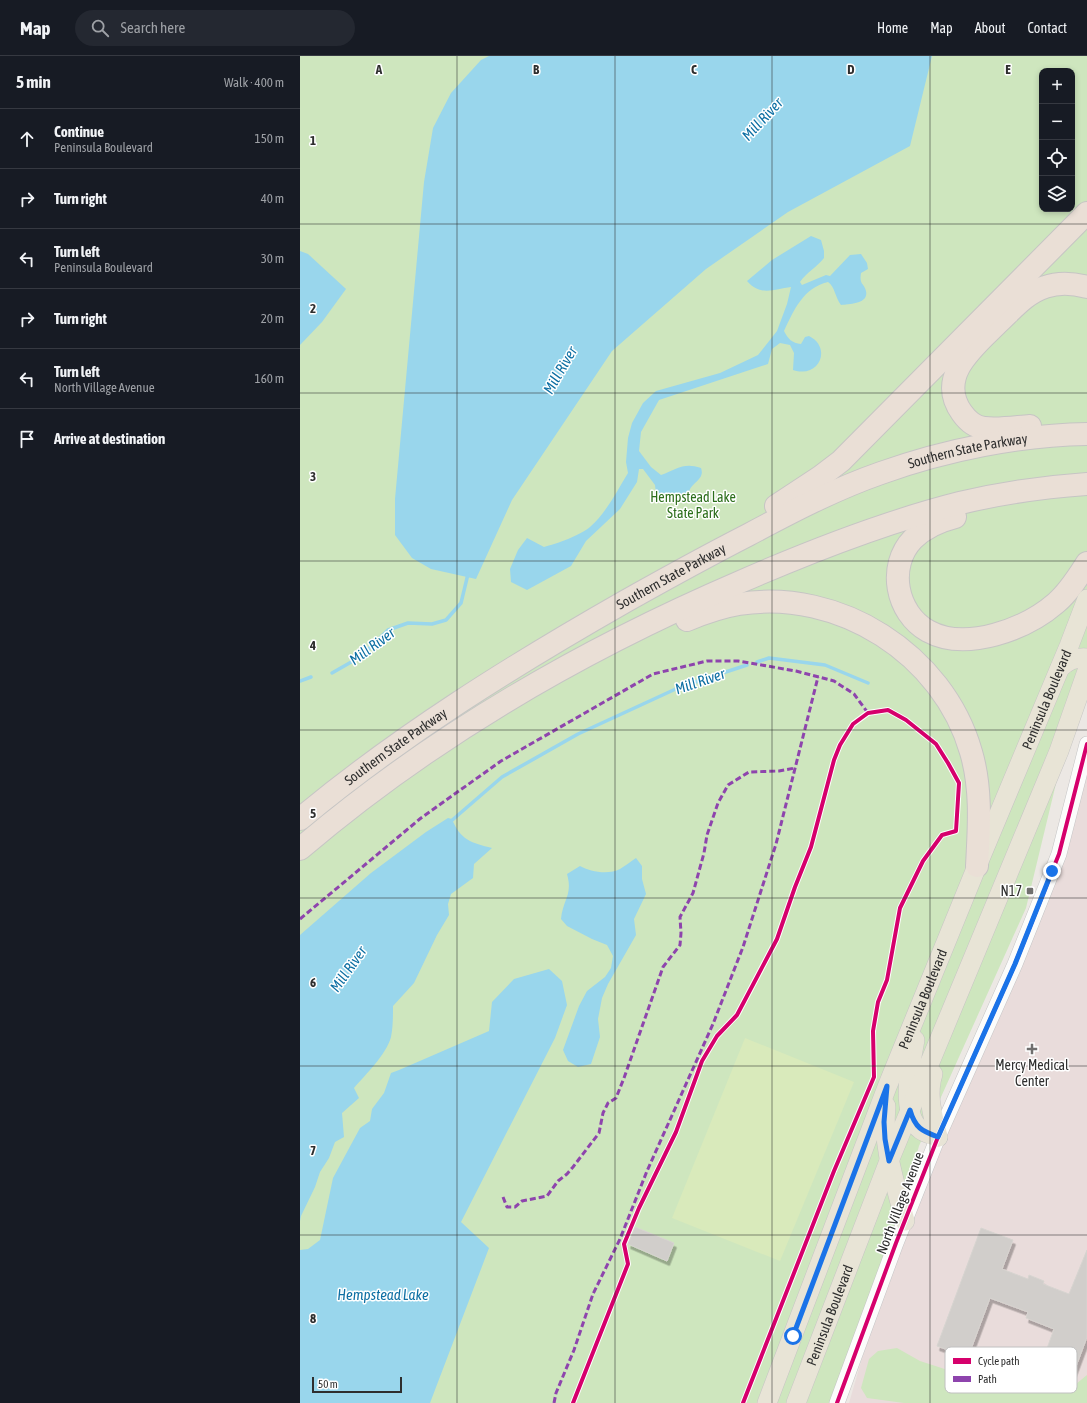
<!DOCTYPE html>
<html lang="en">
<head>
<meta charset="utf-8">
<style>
	:root { --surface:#171b24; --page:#242831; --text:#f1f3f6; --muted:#9ea1a6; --line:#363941 }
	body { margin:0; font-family:"Asap Condensed",sans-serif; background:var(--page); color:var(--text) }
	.controls { position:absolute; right:12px; top:12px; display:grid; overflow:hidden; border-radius:8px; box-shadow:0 2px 6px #0003 }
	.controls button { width:36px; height:36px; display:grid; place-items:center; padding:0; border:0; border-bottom:1px solid var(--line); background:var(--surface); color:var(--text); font:20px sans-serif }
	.scale { position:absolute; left:12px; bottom:10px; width:90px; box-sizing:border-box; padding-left:4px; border:2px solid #2e2e2e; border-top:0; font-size:11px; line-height:14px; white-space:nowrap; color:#2e2e2e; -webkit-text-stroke:3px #fff; paint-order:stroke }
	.stop { position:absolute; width:12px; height:12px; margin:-9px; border:3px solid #1a73e8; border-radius:50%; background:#fff }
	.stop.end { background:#1a73e8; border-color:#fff; box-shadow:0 1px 4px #0008 }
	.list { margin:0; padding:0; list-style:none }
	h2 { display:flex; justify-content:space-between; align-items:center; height:52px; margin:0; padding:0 16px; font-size:17px }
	h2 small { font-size:13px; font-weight:400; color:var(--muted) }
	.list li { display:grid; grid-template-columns:26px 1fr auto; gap:12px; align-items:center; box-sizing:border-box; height:60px; padding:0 16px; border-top:1px solid var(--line) }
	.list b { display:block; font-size:15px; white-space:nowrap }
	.list p { margin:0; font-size:13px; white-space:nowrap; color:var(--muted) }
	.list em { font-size:13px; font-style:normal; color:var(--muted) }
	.icon { flex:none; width:22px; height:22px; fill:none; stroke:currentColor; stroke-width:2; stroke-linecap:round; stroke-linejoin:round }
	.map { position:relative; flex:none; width:787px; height:1347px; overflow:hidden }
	header { display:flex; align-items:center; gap:24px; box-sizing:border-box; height:56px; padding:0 20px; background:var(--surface); border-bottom:1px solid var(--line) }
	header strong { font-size:19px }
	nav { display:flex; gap:22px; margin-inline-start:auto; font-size:14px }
	.search { width:280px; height:36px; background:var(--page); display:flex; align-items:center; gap:10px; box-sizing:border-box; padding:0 14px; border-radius:22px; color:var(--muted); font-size:15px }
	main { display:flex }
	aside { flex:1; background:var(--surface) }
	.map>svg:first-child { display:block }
</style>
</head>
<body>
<header>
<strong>Map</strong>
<div class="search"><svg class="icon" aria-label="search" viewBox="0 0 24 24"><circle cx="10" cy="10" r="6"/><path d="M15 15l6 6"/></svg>Search here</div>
<nav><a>Home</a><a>Map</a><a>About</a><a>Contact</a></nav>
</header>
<main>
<aside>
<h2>5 min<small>Walk · 400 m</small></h2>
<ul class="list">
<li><svg class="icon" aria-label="ahead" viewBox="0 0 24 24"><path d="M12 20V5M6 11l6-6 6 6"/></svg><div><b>Continue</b><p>Peninsula Boulevard</p></div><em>150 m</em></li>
<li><svg class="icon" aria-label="right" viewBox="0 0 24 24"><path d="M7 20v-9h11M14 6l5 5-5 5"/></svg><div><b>Turn right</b></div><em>40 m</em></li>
<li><svg class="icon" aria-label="left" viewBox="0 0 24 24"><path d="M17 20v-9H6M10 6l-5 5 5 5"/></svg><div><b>Turn left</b><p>Peninsula Boulevard</p></div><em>30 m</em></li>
<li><svg class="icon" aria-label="right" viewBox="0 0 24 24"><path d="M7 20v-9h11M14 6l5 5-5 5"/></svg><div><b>Turn right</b></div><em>20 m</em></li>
<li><svg class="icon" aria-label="left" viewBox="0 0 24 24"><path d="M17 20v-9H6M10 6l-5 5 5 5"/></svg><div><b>Turn left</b><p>North Village Avenue</p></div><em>160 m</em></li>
<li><svg class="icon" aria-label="arrive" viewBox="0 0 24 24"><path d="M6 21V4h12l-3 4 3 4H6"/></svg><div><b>Arrive at destination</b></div></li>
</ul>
</aside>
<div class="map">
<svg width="787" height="1347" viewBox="0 0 787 1347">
	<defs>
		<filter id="shadow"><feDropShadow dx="2.5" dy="4.5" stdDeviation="0" flood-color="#0004"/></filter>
	</defs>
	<rect width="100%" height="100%" fill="#ece8e4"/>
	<polygon fill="#e9dcdb" points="787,691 787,1347 549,1347 597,1182 717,905"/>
	<g fill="#cee6be" fill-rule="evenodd">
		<path d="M0,0H787V599L726,852L619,1090L604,1144L530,1347H0ZM742,15H772V153H742Z"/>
		<polygon points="597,1292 620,1305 660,1318 706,1308 733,1328 776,1328 787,1319 787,1347 604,1347 567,1342 561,1332 569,1303 578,1295"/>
	</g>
	<polygon fill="#d9eabb" points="445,982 554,1026 480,1205 372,1162"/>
	<g fill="#99d6ec">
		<polygon points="189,0 632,0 610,90 488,156 406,213 312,295 212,444 176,523 131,513 112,502 95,479 95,443 124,126 133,72 151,37 181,4"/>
		<path d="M511,180L521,184L524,195V202C517,211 506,217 500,226L502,229L526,219L530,220L550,199L561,198L567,207L568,213L561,217C559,229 564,227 566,235C569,248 549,248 541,249C535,241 535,231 528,226C503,232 494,254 484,275C488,283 492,287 501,288L505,281L509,280C532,291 520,323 493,314L494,297L490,289L480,287L472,293L468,308L359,344L341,376L339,395L351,411L361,419C377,413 384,406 401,412C406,425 387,427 389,440C381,444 366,450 357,445L355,429L343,413H339L337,426L320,453L286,485L271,510L227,534L211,526L210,513L218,494L227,482L244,491C256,488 281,479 290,471C306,457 317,435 328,417L326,406L328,382L332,367L343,347L356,335L420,317L458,299L477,275L487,248L491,231C474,233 461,241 447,225L472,204Z"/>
		<polygon points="0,195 8,198 46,233 22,266 0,289"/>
		<path d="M148,762L152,763C160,784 172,787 192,792L174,808L173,822L151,838L148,848L149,859L137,879L114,927L93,950C93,961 93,971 91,981C86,999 66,1018 54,1032L59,1042L42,1057L44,1081L35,1086L29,1102L20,1116L15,1131L1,1160L0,1165V879L71,817L126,776Z"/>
		<path d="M336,802L342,810V823L346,838L334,863L336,879L308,928L302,942L298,963L300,981L291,1008L278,1011L268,1005L263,994L279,950L287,935L305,921L311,912L313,900L307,889L292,883L267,870L261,863C263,843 273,839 267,818L280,810C290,816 309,819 320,813C325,810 330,806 336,802Z"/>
		<polygon points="249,913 262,925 267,949 255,982 161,1166 189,1192 130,1347 0,1347 0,1194 8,1193 20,1184 33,1122 60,1072 70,1065 72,1053 84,1037 91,1017 99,1014 189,975 192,946 214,923"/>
	</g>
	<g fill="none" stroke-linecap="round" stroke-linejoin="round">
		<g stroke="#99d6ec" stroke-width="3.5">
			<polyline points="457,606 469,602 525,609 568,627"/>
			<polyline points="32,617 60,601 88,574 108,567 132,568 146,564 161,547 168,518"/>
			<polyline points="0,625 11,621"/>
			<polyline points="150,766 202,721 278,678 380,631 447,609"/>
		</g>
	</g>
	<g fill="#d1cecb" stroke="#d7d4d0" filter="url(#shadow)">
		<polygon points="335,1171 374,1187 367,1205 328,1188"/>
		<polygon points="681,1172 713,1184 702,1213 728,1223 729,1219 744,1225 743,1228 769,1238 787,1194 787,1281 772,1321 741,1309 754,1273 726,1262 728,1256 690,1242 668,1301 637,1290"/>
	</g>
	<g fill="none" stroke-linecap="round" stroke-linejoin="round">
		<g stroke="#c5c4c5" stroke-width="16">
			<polyline id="minor" points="537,1347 596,1187 638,1081 715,908 759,798 787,688"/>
		</g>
		<g stroke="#c6c5c4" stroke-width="20">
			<g id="major">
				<path d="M760,612C768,604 776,601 787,602"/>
				<path d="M615,984C611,1005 599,1058 621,1074C625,1077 632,1079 638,1081"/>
				<path d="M633,1018C626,1039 633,1060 638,1081"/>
				<path d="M586,1050C582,1089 595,1127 605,1165"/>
				<path id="s1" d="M467,1347L587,1031L677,810L769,590L787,543"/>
				<path id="s2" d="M496,1347L589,1105L759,695L787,615"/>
			</g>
		</g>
		<g stroke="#c6c5c4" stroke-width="24">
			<g id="highway">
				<path d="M730,370C716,371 698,374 684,372C675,371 667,364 662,357C635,320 676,289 699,266C713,253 726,237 745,231C759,226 773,227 787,231"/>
				<polyline points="476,450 520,421 541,405 787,157"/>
				<path d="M655,461C639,465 625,471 613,483C587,510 596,557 628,575C666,596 726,573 756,547C769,536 778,521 787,507"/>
				<path d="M387,564C404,557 421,551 439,548C539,532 643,598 671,696C682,733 679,772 677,810"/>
				<path id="s3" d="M0,763C101,679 212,610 326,545C367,522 407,500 448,479C491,456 535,433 581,417C645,394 720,379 787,378"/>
				<path d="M0,793C131,681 282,594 440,526C511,495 585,466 660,447C702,437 744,431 787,428"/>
			</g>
		</g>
		<use href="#minor" stroke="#fcfcfb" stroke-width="15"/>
		<use href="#major" stroke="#e8e4d6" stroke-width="19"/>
		<use href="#highway" stroke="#eadfd6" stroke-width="22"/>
		<g stroke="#8e44ad" stroke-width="3" stroke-dasharray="6 3" stroke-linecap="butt">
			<polyline points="0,863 121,762 201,705 353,618 407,605 438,605 496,615 534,625 554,638 568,657"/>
			<polyline points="203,1141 207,1151 215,1151 222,1145 247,1140 258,1125 267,1118 273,1111 299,1077 303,1057 308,1047 316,1042 324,1022 363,911 380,889 381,877 380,861 393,837 404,797 407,779 418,747 428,729 449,716 479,715 495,712"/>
			<polyline points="254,1347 256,1337 274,1294 293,1238 320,1183 347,1115 413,968 443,891 476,788 518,621"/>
		</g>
		<g stroke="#fff" stroke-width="6">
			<g id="cycleway">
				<polyline points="273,1347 328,1208 324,1188 339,1152 376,1076 402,1005 417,980 437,959 477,883 495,831 511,791 534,704 540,689 553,668 568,657 588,654 606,664 636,688 648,707 659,727 656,775 642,779 623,805 600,852 587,924 578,946 573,975 574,1021 534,1115 443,1347"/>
				<polyline points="537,1347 596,1187 638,1081 715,908 759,798 787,688"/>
			</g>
		</g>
		<use href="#cycleway" stroke="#d6006c" stroke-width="4"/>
	</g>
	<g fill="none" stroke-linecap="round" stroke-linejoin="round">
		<path stroke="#1a73e8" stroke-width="5" d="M493,1280L587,1030L584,1066L585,1083L589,1105L610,1054C615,1072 622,1075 638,1081L715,908L752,815"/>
	</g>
	<path fill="none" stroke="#2e2e2e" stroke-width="1" stroke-opacity="0.55" d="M157,0V1347M315,0V1347M472,0V1347M630,0V1347M0,168H787M0,337H787M0,505H787M0,674H787M0,842H787M0,1010H787M0,1179H787"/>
	<g fill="#706f6e" stroke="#fff" stroke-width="1.5">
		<rect x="726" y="831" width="8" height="8" rx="2"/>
		<path d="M730 987h4v4h4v4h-4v4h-4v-4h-4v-4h4z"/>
	</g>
	<g text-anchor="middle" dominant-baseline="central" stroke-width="3" stroke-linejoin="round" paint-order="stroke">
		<g font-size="14" fill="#2e2e2e" stroke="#fff">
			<text stroke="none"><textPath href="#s3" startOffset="768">Southern State Parkway</textPath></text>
			<text stroke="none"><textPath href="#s3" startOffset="444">Southern State Parkway</textPath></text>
			<text stroke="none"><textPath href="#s1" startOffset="757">Peninsula Boulevard</textPath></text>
			<text stroke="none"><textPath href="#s3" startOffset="120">Southern State Parkway</textPath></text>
			<text stroke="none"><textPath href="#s1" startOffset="433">Peninsula Boulevard</textPath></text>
			<text transform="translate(600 1147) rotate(-69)">North Village Avenue</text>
			<text stroke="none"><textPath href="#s2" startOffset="94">Peninsula Boulevard</textPath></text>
		</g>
		<g font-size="14" fill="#2c6e1b" stroke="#fff">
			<text x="393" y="441">Hempstead Lake<tspan x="393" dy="16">State Park</tspan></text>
		</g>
		<g font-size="14" fill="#2e2e2e" stroke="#fff" text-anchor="end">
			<text x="722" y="835">N17</text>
			<text x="732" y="1009" text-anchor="middle">Mercy Medical<tspan x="732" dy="16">Center</tspan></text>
		</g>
		<g font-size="15" font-style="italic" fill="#0d6fa3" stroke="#fff">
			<text transform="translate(462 63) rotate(-47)">Mill River</text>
			<text transform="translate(260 314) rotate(-60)">Mill River</text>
			<text transform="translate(72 590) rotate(-36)">Mill River</text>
			<text transform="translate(400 625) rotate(-19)">Mill River</text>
			<text transform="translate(48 913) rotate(-55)">Mill River</text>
			<text x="83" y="1238">Hempstead Lake</text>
		</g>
	</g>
	<rect x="645" y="1291" width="132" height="46" rx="6" fill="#fff" stroke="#c0c0c0" stroke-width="1"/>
	<rect x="653" y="1302" width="18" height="6" fill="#d6006c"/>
	<rect x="653" y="1320" width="18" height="6" fill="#8e44ad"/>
	<g font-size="11" fill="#2e2e2e">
		<text x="678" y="1309">Cycle path</text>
		<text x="678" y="1327">Path</text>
	</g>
	<g font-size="13" text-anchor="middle" font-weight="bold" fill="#2e2e2e" stroke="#fff" stroke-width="3" stroke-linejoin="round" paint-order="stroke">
		<text x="79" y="18">A</text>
		<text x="236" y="18">B</text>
		<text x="394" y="18">C</text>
		<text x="551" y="18">D</text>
		<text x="708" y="18">E</text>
		<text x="13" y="89">1</text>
		<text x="13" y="257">2</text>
		<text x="13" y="425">3</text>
		<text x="13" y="594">4</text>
		<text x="13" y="762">5</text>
		<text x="13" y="931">6</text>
		<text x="13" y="1099">7</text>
		<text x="13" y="1267">8</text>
	</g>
</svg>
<div class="controls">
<button>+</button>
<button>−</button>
<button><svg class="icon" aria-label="locate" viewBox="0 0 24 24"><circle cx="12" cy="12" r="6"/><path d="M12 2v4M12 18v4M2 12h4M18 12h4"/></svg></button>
<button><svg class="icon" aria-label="layers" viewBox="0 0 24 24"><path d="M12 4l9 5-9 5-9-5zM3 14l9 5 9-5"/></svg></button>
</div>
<div class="scale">50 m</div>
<div class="stop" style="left:493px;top:1280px"></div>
<div class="stop end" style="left:752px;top:815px"></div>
</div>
</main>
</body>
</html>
